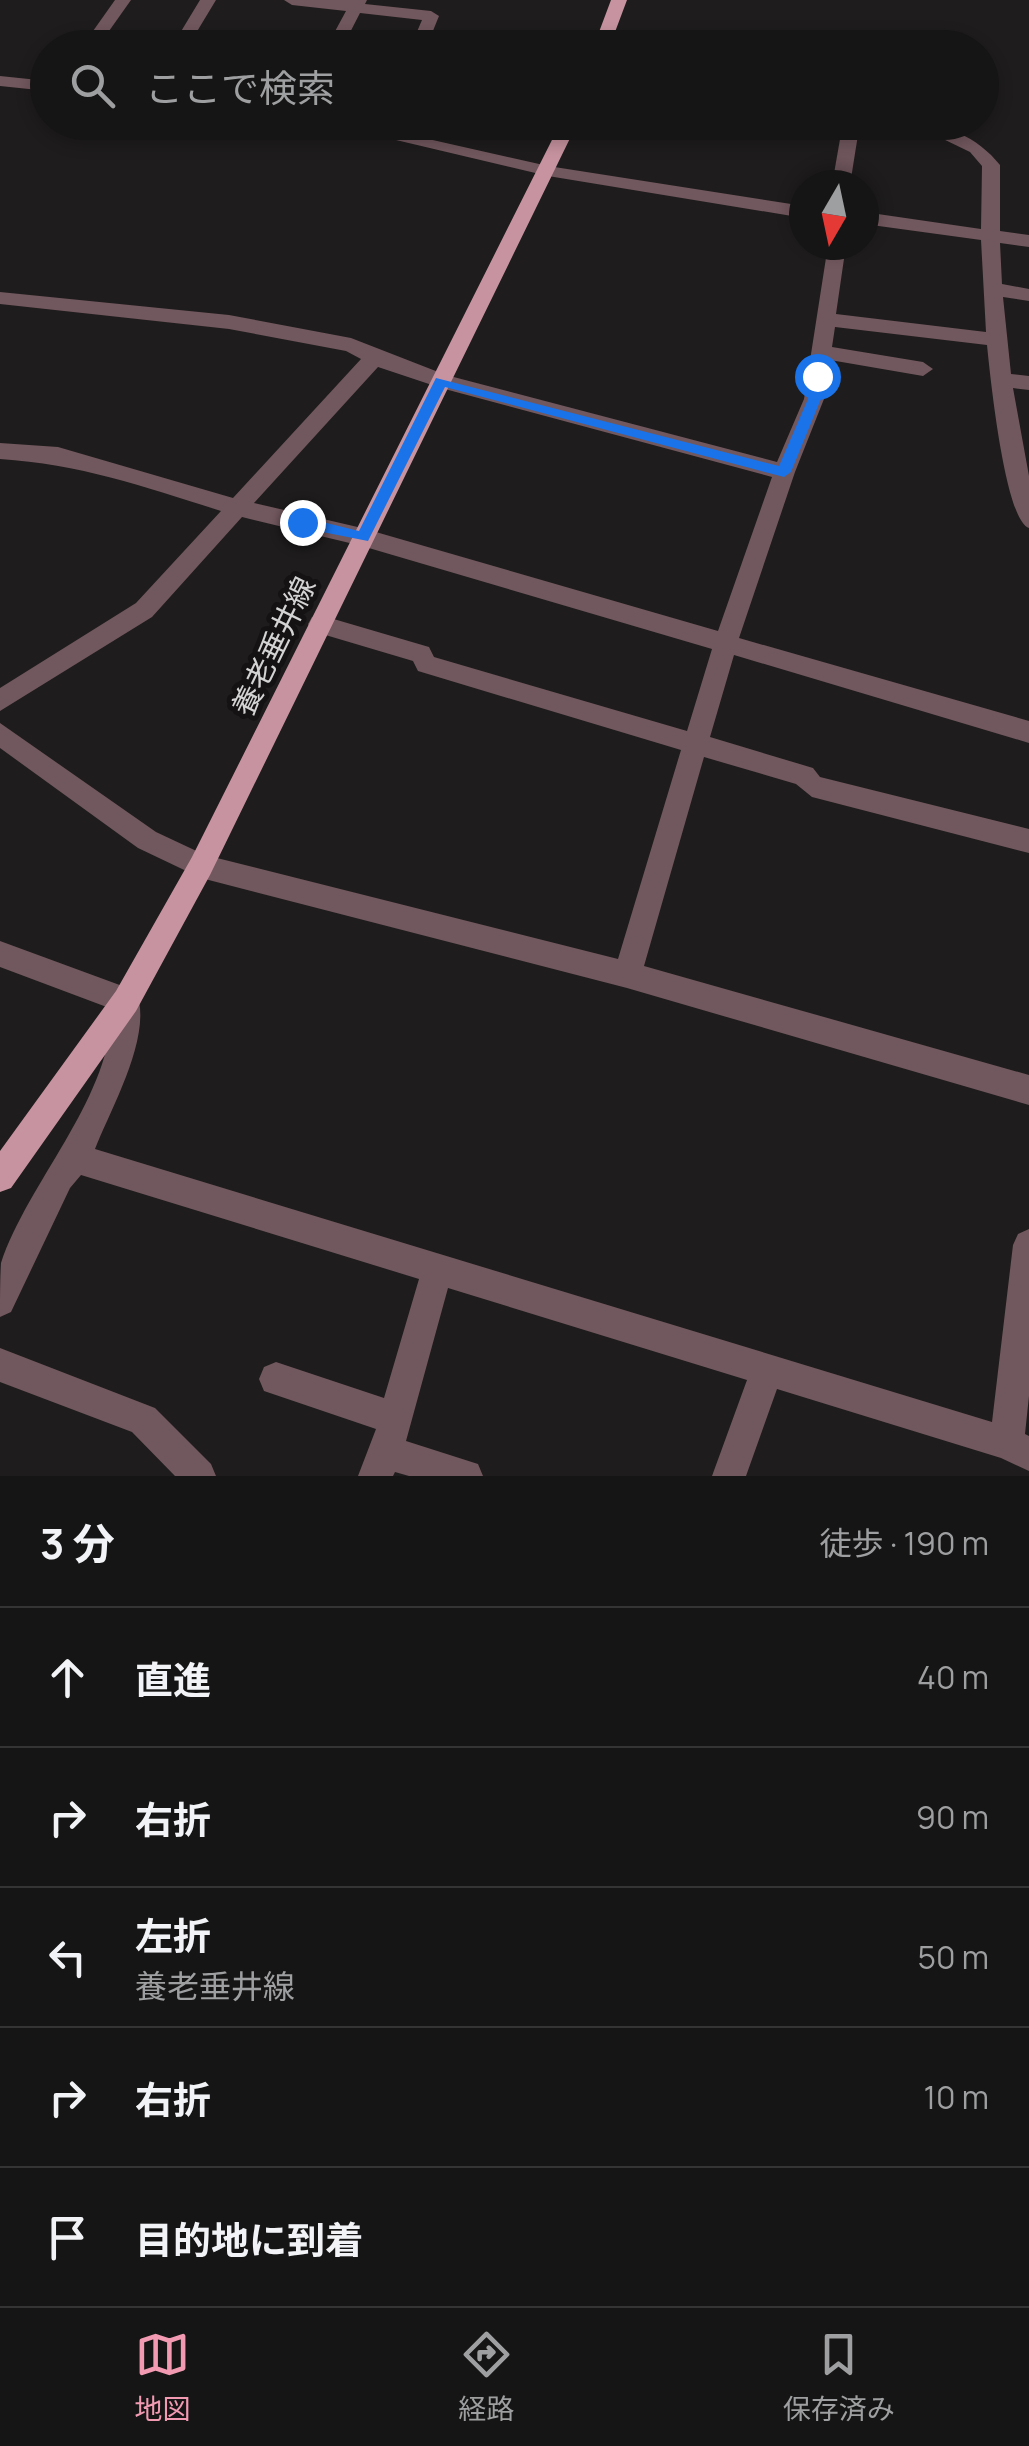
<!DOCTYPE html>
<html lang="ja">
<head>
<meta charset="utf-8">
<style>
	:root { --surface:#161515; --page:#232222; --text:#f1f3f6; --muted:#9e9fa0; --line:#353434; --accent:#f19ab2 }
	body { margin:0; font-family:Manrope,"Noto Sans JP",sans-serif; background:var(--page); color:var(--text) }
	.compass { position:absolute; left:789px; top:170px; width:90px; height:90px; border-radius:50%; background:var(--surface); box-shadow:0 5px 15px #0003; rotate:189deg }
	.stop { position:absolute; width:30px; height:30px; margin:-22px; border:8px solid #1a73e8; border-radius:50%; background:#fff }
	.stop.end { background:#1a73e8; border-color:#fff; box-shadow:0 2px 10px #0008 }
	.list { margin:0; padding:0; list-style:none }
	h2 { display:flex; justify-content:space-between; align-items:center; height:130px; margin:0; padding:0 40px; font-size:42px }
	h2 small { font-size:32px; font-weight:400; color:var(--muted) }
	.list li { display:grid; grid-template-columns:65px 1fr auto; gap:30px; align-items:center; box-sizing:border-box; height:140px; padding:0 40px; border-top:2px solid var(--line) }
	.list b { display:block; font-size:38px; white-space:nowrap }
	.list p { margin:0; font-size:32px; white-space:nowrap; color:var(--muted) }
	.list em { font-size:32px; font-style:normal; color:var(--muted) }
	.icon { flex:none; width:55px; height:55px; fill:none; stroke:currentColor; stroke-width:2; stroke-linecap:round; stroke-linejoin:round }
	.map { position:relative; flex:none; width:1029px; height:1476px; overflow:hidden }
	.search { position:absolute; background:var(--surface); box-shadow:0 5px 15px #0003; left:30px; right:30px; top:30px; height:110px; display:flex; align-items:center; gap:25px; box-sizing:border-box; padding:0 35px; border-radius:55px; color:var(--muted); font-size:38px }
	.sheet { height:830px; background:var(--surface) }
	nav { display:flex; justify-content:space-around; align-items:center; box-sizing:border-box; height:140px; border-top:2px solid var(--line); background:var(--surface); font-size:28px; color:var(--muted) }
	nav a { display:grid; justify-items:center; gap:5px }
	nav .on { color:var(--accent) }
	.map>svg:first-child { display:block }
</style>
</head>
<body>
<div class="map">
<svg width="1029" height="1476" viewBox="0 0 1029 1476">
	<rect width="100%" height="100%" fill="#1e1c1c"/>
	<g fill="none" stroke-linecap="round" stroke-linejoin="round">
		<g fill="#71575e" fill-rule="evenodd">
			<polygon points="115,0 131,0 97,48 81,48"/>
			<polygon points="200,0 216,0 187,48 171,48"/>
			<polygon points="284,0 367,0 365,4 431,11 439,16 426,48 410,48 422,20 360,13 342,48 326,48 346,11 292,5"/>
			<polygon points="0,76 48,81 48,91 0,86"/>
			<polygon points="320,122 353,122 548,166 804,206 804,218 548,176"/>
			<polygon points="843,122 860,122 850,185 832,185"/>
			<path d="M908,122C943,122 978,137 1000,165V231L1029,235V247L1000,243L1002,284L1029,289V301L1003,297L1011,374L1029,376V390L1013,388L1029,476V528C1005,521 990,374 987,345L835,327L832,347L923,362L933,369L923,376L830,360L824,399L795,472L739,638L1029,721V743L734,655L710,737L813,768L820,777L1029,829V853L812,797L796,784L704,757L644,966L1029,1075V1105L627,988L201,878L138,848L0,748V723L156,832L205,855L618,959L681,750L418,671L413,661L312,631L308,624L312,617L320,615L429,647L434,657L687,731L712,649L362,546L242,517L152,617L0,711V688L136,603L221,511C145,487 80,464 0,459V443L58,447L233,498L361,359L346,351L229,329L0,304V292L229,315L351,338L446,375L777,462L804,399L828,245H846L836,314L986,332L981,240L864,224V212L981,229L982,166L970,152ZM378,367L441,388L772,477L718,631L362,528L254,503Z"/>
			<path d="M0,941L136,991C154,1034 111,1108 95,1149L992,1422L1013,1245L1018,1234L1029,1229V1396L1025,1434L1029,1436V1471L1001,1458L777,1389L746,1476H712L747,1380L448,1288L406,1441L478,1464L483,1476H409L395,1472L393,1476H358L376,1429L264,1391L259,1379L264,1367L276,1362L384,1398L419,1279L81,1175L70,1188L11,1312L0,1317C0,1301 0,1278 1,1263C29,1180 111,1099 112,1009L0,967Z"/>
			<polygon points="0,1348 155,1408 211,1464 216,1476 175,1476 132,1432 0,1382"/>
		</g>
		<g fill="#c793a0" fill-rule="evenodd">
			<polygon points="611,0 627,0 609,48 593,48"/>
			<polygon points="561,122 578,122 210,875 136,1011 11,1188 0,1192 0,1151 116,991 192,857"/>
		</g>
	</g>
	<polygon fill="#1a73e8" points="817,371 823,376 821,399 791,472 784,477 445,387 368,541 302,528 295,522 302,517 359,531 436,378 779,466 808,399 810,376"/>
	<g text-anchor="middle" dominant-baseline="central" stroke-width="10" stroke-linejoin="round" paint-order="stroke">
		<g font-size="30" fill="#d4d3d3" stroke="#151213">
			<text transform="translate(273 646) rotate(-64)">養老垂井線</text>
		</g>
	</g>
</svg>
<svg class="compass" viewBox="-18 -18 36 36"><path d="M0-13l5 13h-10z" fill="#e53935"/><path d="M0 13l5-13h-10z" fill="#9e9fa0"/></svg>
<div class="stop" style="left:817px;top:376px"></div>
<div class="stop end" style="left:302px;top:522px"></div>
<div class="search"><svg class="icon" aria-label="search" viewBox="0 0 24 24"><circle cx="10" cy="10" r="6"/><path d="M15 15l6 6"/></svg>ここで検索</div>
</div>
<section class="sheet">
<h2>3 分<small>徒歩 · 190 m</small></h2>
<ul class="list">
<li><svg class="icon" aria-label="ahead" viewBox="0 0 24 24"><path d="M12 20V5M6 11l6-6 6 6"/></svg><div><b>直進</b></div><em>40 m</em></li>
<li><svg class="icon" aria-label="right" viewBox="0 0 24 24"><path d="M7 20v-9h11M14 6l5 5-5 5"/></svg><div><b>右折</b></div><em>90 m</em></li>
<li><svg class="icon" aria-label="left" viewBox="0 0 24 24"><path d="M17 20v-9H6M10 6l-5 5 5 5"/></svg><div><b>左折</b><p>養老垂井線</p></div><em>50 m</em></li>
<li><svg class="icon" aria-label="right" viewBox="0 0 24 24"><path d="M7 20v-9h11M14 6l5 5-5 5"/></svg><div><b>右折</b></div><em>10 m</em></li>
<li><svg class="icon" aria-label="arrive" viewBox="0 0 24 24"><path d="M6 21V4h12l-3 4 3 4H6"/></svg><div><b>目的地に到着</b></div></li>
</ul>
</section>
<nav>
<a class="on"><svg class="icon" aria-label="map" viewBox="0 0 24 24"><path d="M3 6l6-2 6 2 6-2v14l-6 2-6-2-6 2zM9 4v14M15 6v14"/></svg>地図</a>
<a><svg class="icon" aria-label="directions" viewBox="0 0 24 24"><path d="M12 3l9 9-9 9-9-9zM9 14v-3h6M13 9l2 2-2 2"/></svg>経路</a>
<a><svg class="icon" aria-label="saved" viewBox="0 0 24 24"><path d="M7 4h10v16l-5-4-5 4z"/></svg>保存済み</a>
</nav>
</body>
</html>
